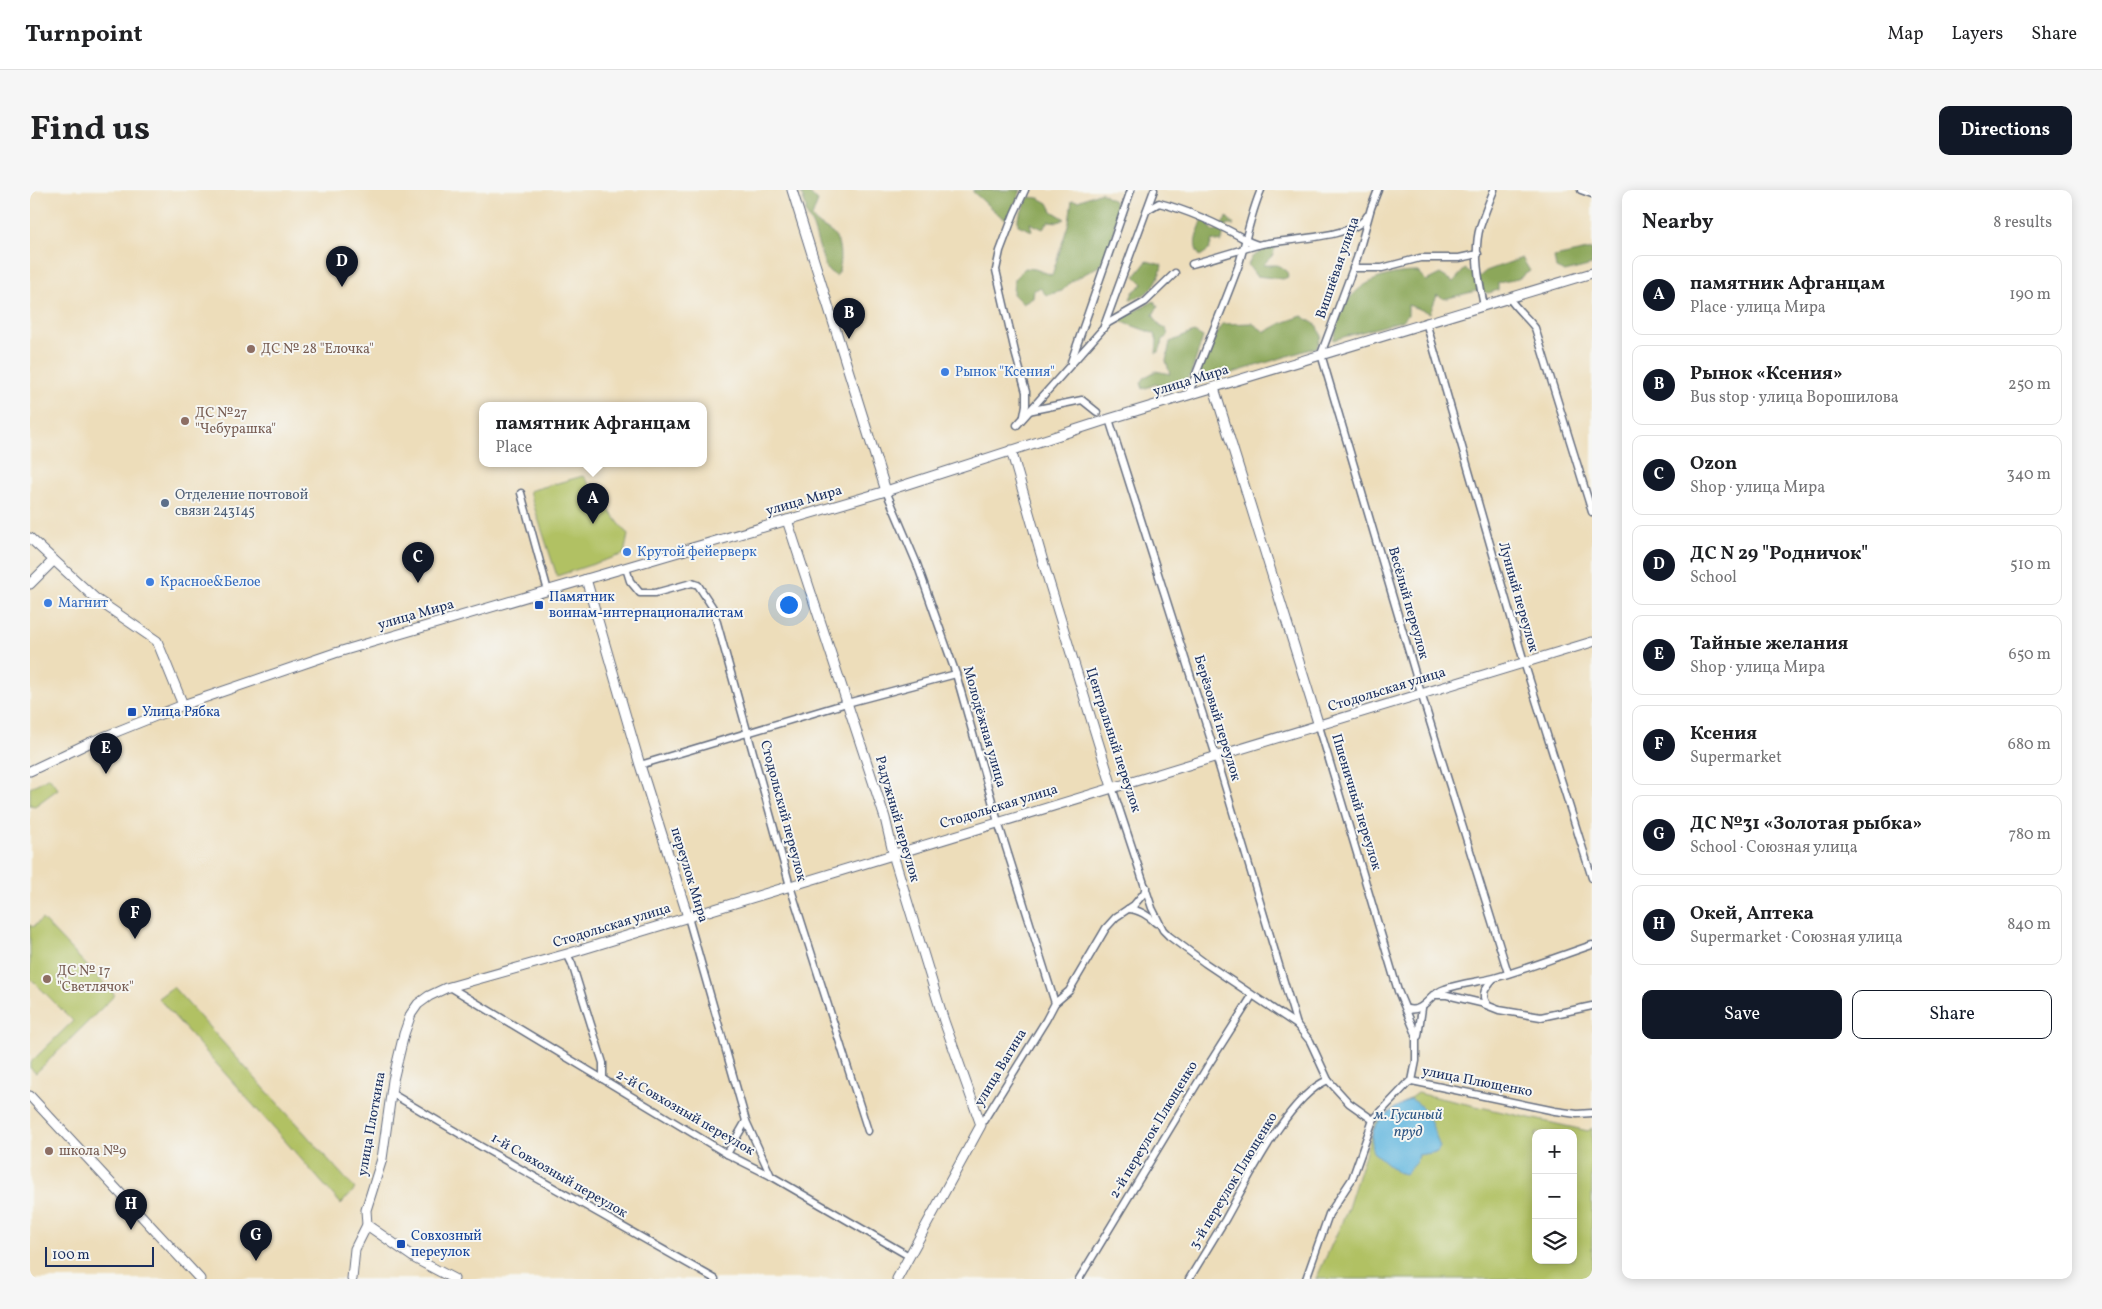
<!DOCTYPE html>
<html lang="en">
<head>
<meta charset="utf-8">
<style>
	:root { --surface:#fff; --page:#f6f6f6; --text:#202124; --muted:#757577; --line:#e0e0e0; --accent:#111827 }
	body { margin:0; font-family:Vollkorn,serif; background:var(--page); color:var(--text) }
	.controls { position:absolute; right:15px; bottom:15px; display:grid; overflow:hidden; border-radius:10px; box-shadow:0 2px 12px #0003 }
	.controls button { width:45px; height:45px; display:grid; place-items:center; padding:0; border:0; border-bottom:1px solid var(--line); background:var(--surface); color:var(--text); font:25px sans-serif }
	.scale { position:absolute; left:15px; bottom:12px; width:109px; box-sizing:border-box; padding-left:5px; border:2px solid #1b2f5e; border-top:0; font-size:14px; line-height:18px; white-space:nowrap; color:#1b2f5e; -webkit-text-stroke:4px #f6f6f2; paint-order:stroke }
	.you { position:absolute; left:758px; top:414px; width:18px; height:18px; margin:-12px; border:4px solid #fff; border-radius:50%; background:#1a73e8; box-shadow:0 0 0 8px #1a73e833 }
	.badge { display:grid; place-items:center; width:32px; height:32px; border-radius:50%; background:var(--accent); color:#fff; font-size:16px; font-weight:700 }
	.pin { position:absolute; translate:-50% -41px; filter:drop-shadow(0 1px 2px #0008) }
	.pin::after { content:''; position:absolute; top:26px; width:18px; height:15px; background:inherit; clip-path:polygon(0 0,100% 0,50% 100%) }
	.popup { position:absolute; left:449px; top:212px; width:228px; height:65px; box-sizing:border-box; display:grid; place-content:center; border-radius:10px; background:var(--surface); filter:drop-shadow(0 1px 4px #0005); font-size:16px; white-space:nowrap; color:var(--muted) }
	.popup b { font-size:19px; color:var(--text) }
	.popup::after { content:''; position:absolute; left:50%; top:100%; margin-left:-10px; border:10px solid transparent; border-top-color:var(--surface) }
	.list { margin:0; padding:0; list-style:none }
	h2 { display:flex; justify-content:space-between; align-items:center; height:65px; margin:0; padding:0 20px; font-size:21px }
	h2 small { font-size:16px; font-weight:400; color:var(--muted) }
	.list li { display:grid; grid-template-columns:32px 1fr auto; gap:15px; align-items:center; box-sizing:border-box; height:80px; margin:0 10px 10px; padding:0 10px; border:1px solid var(--line); border-radius:10px }
	.list b { display:block; font-size:19px; white-space:nowrap }
	.list p { margin:0; font-size:16px; white-space:nowrap; color:var(--muted) }
	.list em { font-size:16px; font-style:normal; color:var(--muted) }
	.actions { display:flex; gap:10px; padding:15px 20px }
	.actions a { flex:1; padding:11px 0; border:1px solid var(--accent); border-radius:10px; text-align:center; font-size:18px; color:var(--accent) }
	.actions .main { background:var(--accent); color:#fff }
	.icon { flex:none; width:28px; height:28px; fill:none; stroke:currentColor; stroke-width:2; stroke-linecap:round; stroke-linejoin:round }
	.map { position:relative; flex:none; width:1562px; height:1089px; overflow:hidden; border-radius:10px }
	header { display:flex; align-items:center; gap:30px; box-sizing:border-box; height:70px; padding:0 25px; background:var(--surface); border-bottom:1px solid var(--line) }
	header strong { font-size:24px }
	nav { display:flex; gap:28px; margin-inline-start:auto; font-size:18px }
	.intro { display:flex; align-items:center; justify-content:space-between; box-sizing:border-box; height:120px; padding:0 30px }
	h1 { margin:0; font-size:35px }
	.button { padding:12px 22px; border-radius:10px; background:var(--accent); color:#fff; font-size:18px; font-weight:700 }
	main { display:flex; gap:30px; padding:0 30px }
	aside { flex:1; background:var(--surface); border-radius:10px; box-shadow:0 2px 12px #0003 }
	.map>svg:first-child { display:block }
</style>
</head>
<body>
<header>
<strong>Turnpoint</strong>
<nav><a>Map</a><a>Layers</a><a>Share</a></nav>
</header>
<div class="intro"><h1>Find us</h1><a class="button">Directions</a></div>
<main>
<div class="map">
<svg width="1562" height="1089" viewBox="0 0 1562 1089">
	<rect width="100%" height="100%" fill="#f6f6f2"/>
	<filter id="ink" filterUnits="userSpaceOnUse"><feTurbulence type="fractalNoise" baseFrequency=".02" numOctaves="2"/><feDisplacementMap in="SourceGraphic" scale="10" xChannelSelector="R" yChannelSelector="G"/><feConvolveMatrix kernelMatrix="1 2 1 2 8 2 1 2 1" color-interpolation-filters="sRGB"/></filter>
	<filter id="wash" filterUnits="userSpaceOnUse"><feTurbulence type="fractalNoise" baseFrequency=".0096" numOctaves="4" result="noise"/><feDisplacementMap in="SourceGraphic" scale="20" xChannelSelector="R" yChannelSelector="G"/><feGaussianBlur stdDeviation="1.12" result="paint"/><feColorMatrix in="noise" values="0 0 0 0 0 0 0 0 0 0 0 0 0 0 0 0 0 1.4 0 .05"/><feComposite in="paint" operator="in"/></filter>
	<g filter="url(#wash)">
		<rect width="100%" height="100%" fill="#edddba"/>
		<g fill="#b1c164" stroke="#667861" fill-rule="evenodd">
			<polygon points="553,286 598,345 594,364 527,386 499,301"/>
			<polygon points="19,587 28,599 5,616 0,615 0,598"/>
			<polygon points="12,729 85,805 6,883 0,878 0,873 43,831 0,788 0,735 3,737"/>
			<polygon points="143,797 325,999 311,1014 128,808"/>
			<path d="M1387,903L1558,941L1562,938V1089H1286L1317,1021L1345,933ZM1506,943H1543V1070H1506Z"/>
		</g>
		<g fill="#8ca75a" stroke="#546b5c">
			<path d="M770,0H775L788,11L782,27C787,35 796,38 803,44C812,51 810,72 809,82L806,86L796,79L782,34L776,23V17Z"/>
			<path d="M943,0H991L978,30C965,24 954,11 943,2Z"/>
			<polygon points="1071,2 1083,10 1088,19 1080,58 1069,76 1042,91 1032,101 1016,105 1010,98 1004,100 1003,108 993,114 983,104 984,89 995,78 1005,79 1022,85 1039,32 1042,10 1048,11"/>
			<polygon points="999,7 1009,8 1018,13 1022,21 1035,29 1028,32 1019,31 1013,39 1000,33 1002,41 988,35 988,28"/>
			<path d="M1197,27L1204,35H1197L1191,52L1182,50L1179,60L1170,66C1160,53 1169,42 1173,28L1178,32L1182,41L1188,40Z"/>
			<polygon points="1246,53 1243,65 1233,75 1247,75 1257,81 1258,87 1253,89 1226,86 1218,75 1222,67"/>
			<polygon points="1562,59 1562,75 1535,82 1526,78 1524,67"/>
			<path d="M1492,68L1500,81L1488,89L1468,93V100L1459,103L1446,101L1414,109L1407,105L1400,123L1378,115V125L1371,131L1303,150C1307,138 1310,123 1316,113C1333,89 1360,82 1388,82L1396,91L1410,84L1423,92L1435,79L1449,87L1456,81Z"/>
			<path d="M1117,71L1132,75C1129,92 1119,107 1100,109L1103,102L1113,94L1105,86Z"/>
			<polygon points="1124,111 1128,116 1123,125 1130,136 1136,139 1138,145 1133,150 1129,162 1126,163 1127,151 1125,144 1095,133 1089,129"/>
			<polygon points="1272,126 1288,136 1291,146 1287,157 1170,193 1168,183 1192,134 1222,133 1235,142 1252,133"/>
			<polygon points="1164,142 1173,147 1161,184 1153,194 1139,197 1126,194 1113,199 1111,193 1115,187 1126,181 1140,184 1136,171 1140,152"/>
		</g>
		<path fill="#63b7df" stroke="#3f739e" d="M1380,909C1399,916 1403,940 1410,957L1407,962L1388,965L1386,972L1375,984L1367,982L1343,962C1343,957 1341,950 1342,945C1345,928 1367,917 1380,909Z"/>
	</g>
	<g filter="url(#ink)">
		<g fill="none" stroke-linecap="round" stroke-linejoin="round">
			<g stroke="#646c7e" stroke-width="9">
				<g id="minor">
					<polyline points="1348,0 1341,18 1327,68 1291,164 1391,503 1478,783"/>
					<polyline points="1551,0 1562,4"/>
					<path d="M1117,20L1129,13C1161,21 1192,36 1220,52L1228,55"/>
					<path d="M1162,74C1185,68 1208,60 1232,54C1256,49 1326,48 1337,26"/>
					<polyline points="1323,78 1352,78 1390,68 1429,68 1448,64"/>
					<path d="M1480,109C1487,120 1497,127 1505,138L1562,322"/>
					<path d="M1454,116C1449,92 1443,61 1450,37C1454,25 1459,12 1464,0"/>
					<polyline points="1396,132 1494,472 1562,688"/>
					<polyline points="1074,136 1124,0"/>
					<polyline points="1041,172 1101,0"/>
					<path d="M1158,206C1173,163 1192,121 1208,77C1216,52 1220,25 1231,0"/>
					<polyline points="998,221 1052,210 1067,222"/>
					<polyline points="994,226 996,215 996,202 985,162 966,80 970,61 984,24 995,0"/>
					<polyline points="1079,229 1186,566 1267,835"/>
					<polyline points="987,235 1078,133 1115,112 1145,83"/>
					<polyline points="856,301 887,374 926,484 968,632 1025,813"/>
					<polyline points="491,303 518,401"/>
					<polyline points="596,378 600,391 610,403 625,403 662,393 668,395 683,418 760,696 838,941"/>
					<polyline points="1289,536 1368,801 1386,844 1386,871 1382,891"/>
					<polyline points="610,575 817,513 926,484"/>
					<polyline points="1082,597 1122,718 1133,740 1139,746 1175,773 1267,835 1280,851 1298,890 1319,913 1343,930"/>
					<path d="M1098,719C1108,719 1119,726 1126,733"/>
					<polyline points="658,727 716,931 741,986"/>
					<polyline points="537,764 542,774 573,873 573,889"/>
					<polyline points="420,797 697,964 741,986 879,1066"/>
					<polyline points="1403,805 1417,805 1451,813 1469,820 1511,827 1562,816"/>
					<path d="M1457,814C1450,804 1456,797 1463,789"/>
					<path d="M1377,819C1395,823 1398,804 1415,799C1431,793 1448,792 1464,788C1497,779 1529,766 1562,755"/>
					<polyline points="1388,846 1392,818"/>
					<polyline points="361,903 450,956 685,1089"/>
					<polyline points="951,935 1016,830 1025,813 1039,801 1076,738 1086,727 1104,715 1114,703 1116,697"/>
					<polyline points="697,964 716,931"/>
					<polyline points="1049,1089 1179,874 1222,806"/>
					<path d="M1159,1089C1171,1069 1183,1050 1195,1030C1216,993 1258,906 1298,890"/>
					<polyline points="1276,1089 1299,1024 1322,989 1343,930 1378,893 1382,891 1525,921 1547,924 1562,923"/>
				</g>
			</g>
			<g stroke="#646c7e" stroke-width="11">
				<g id="tertiary">
					<polyline points="1184,198 1289,536"/>
					<polyline points="981,260 1016,382 1082,597"/>
					<polyline points="757,330 855,628 865,671 914,831 951,935 867,1089"/>
					<polyline points="0,348 66,409 127,451 153,515"/>
					<polyline points="556,389 610,575 658,727"/>
					<polyline points="0,394 23,371"/>
					<polyline points="0,906 170,1089"/>
					<polyline points="337,1035 386,1069 424,1089"/>
					<polyline points="322,1089 325,1059 337,1035 336,1020 352,969 363,890 374,844 381,824 388,814 399,806 416,798 537,764 1562,452"/>
				</g>
			</g>
			<g stroke="#646c7e" stroke-width="11">
				<g id="secondary">
					<polyline points="762,0 856,301"/>
					<polyline points="0,581 61,552 153,515 305,463 856,301 1079,229 1562,83"/>
				</g>
			</g>
			<use href="#minor" stroke="#fff" stroke-width="6"/>
			<use href="#tertiary" stroke="#fff" stroke-width="9"/>
			<use href="#secondary" stroke="#fff" stroke-width="9"/>
		</g>
	</g>
	<g fill="#8d6e63" stroke="#f6f6f2" stroke-width="2">
		<circle cx="221" cy="159" r="5"/>
		<circle cx="155" cy="231" r="5"/>
		<circle cx="17" cy="789" r="5"/>
		<circle cx="19" cy="961" r="5"/>
	</g>
	<g fill="#3f7fe0" stroke="#f6f6f2" stroke-width="2">
		<circle cx="915" cy="182" r="5"/>
		<circle cx="597" cy="362" r="5"/>
		<circle cx="120" cy="392" r="5"/>
		<circle cx="18" cy="413" r="5"/>
	</g>
	<circle fill="#5c6f8a" stroke="#f6f6f2" stroke-width="2" cx="135" cy="313" r="5"/>
	<g fill="#1a4fb4" stroke="#f6f6f2" stroke-width="2">
		<rect x="504" y="410" width="10" height="10" rx="2.5"/>
		<rect x="97" y="517" width="10" height="10" rx="2.5"/>
		<rect x="366" y="1049" width="10" height="10" rx="2.5"/>
	</g>
	<g text-anchor="middle" dominant-baseline="central" stroke-width="4" stroke-linejoin="round" paint-order="stroke">
		<g font-size="14" fill="#1b2f5e" stroke="#f6f6f2">
			<text transform="translate(1308 78) rotate(-71)">Вишнёвая улица</text>
			<text transform="translate(1161 191) rotate(-17)">улица Мира</text>
			<text transform="translate(774 311) rotate(-16)">улица Мира</text>
			<text transform="translate(1488 407) rotate(74)">Лунный переулок</text>
			<text transform="translate(1378 413) rotate(74)">Весёлый переулок</text>
			<text transform="translate(386 425) rotate(-16)">улица Мира</text>
			<text transform="translate(1357 500) rotate(-17)">Стодольская улица</text>
			<text transform="translate(1187 528) rotate(73)">Берёзовый переулок</text>
			<text transform="translate(954 537) rotate(74)">Молодёжная улица</text>
			<text transform="translate(1083 550) rotate(72)">Центральный переулок</text>
			<text transform="translate(1326 612) rotate(73)">Пшеничный переулок</text>
			<text transform="translate(969 617) rotate(-17)">Стодольская улица</text>
			<text transform="translate(753 621) rotate(75)">Стодольский переулок</text>
			<text transform="translate(867 629) rotate(74)">Радужный переулок</text>
			<text transform="translate(659 685) rotate(73)">переулок Мира</text>
			<text transform="translate(582 736) rotate(-17)">Стодольская улица</text>
			<text transform="translate(971 878) rotate(-59)">улица Вагина</text>
			<text transform="translate(1447 892) rotate(11)">улица Плющенко</text>
			<text transform="translate(655 923) rotate(30)">2-й Совхозный переулок</text>
			<text transform="translate(342 934) rotate(-80)">улица Плоткина</text>
			<text transform="translate(1124 940) rotate(-59)">2-й переулок Плющенко</text>
			<text transform="translate(529 986) rotate(30)">1-й Совхозный переулок</text>
			<text transform="translate(1204 991) rotate(-59)">3-й переулок Плющенко</text>
		</g>
		<g font-size="14" fill="#785e54" stroke="#f6f6f2" text-anchor="start">
			<text x="231" y="159">ДС № 28 "Елочка"</text>
			<text x="165" y="223">ДС №27<tspan x="165" dy="16">"Чебурашка"</tspan></text>
			<text x="27" y="781">ДС № 17<tspan x="27" dy="16">"Светлячок"</tspan></text>
			<text x="29" y="961">школа №9</text>
		</g>
		<g font-size="14" fill="#366cbe" stroke="#f6f6f2" text-anchor="start">
			<text x="925" y="182">Рынок "Ксения"</text>
			<text x="607" y="362">Крутой фейерверк</text>
			<text x="130" y="392">Красное&amp;Белое</text>
			<text x="28" y="413">Магнит</text>
		</g>
		<g font-size="14" fill="#4e5e75" stroke="#f6f6f2" text-anchor="start">
			<text x="145" y="305">Отделение почтовой<tspan x="145" dy="16">связи 243145</tspan></text>
		</g>
		<g font-size="14" fill="#164399" stroke="#f6f6f2" text-anchor="start">
			<text x="519" y="407">Памятник<tspan x="519" dy="16">воинам‐интернационалистам</tspan></text>
			<text x="112" y="522">Улица Рябка</text>
			<text x="381" y="1046">Совхозный<tspan x="381" dy="16">переулок</tspan></text>
		</g>
		<g font-size="15" font-style="italic" fill="#315885" stroke="#f6f6f2">
			<text x="1378" y="925">м. Гусиный<tspan x="1378" dy="17">пруд</tspan></text>
		</g>
	</g>
</svg>
<div class="controls">
<button>+</button>
<button>−</button>
<button><svg class="icon" aria-label="layers" viewBox="0 0 24 24"><path d="M12 4l9 5-9 5-9-5zM3 14l9 5 9-5"/></svg></button>
</div>
<div class="scale">100 m</div>
<div class="you"></div>
<div class="pin badge" style="left:563px;top:334px">A</div>
<div class="popup"><b>памятник Афганцам</b>Place</div>
<div class="pin badge" style="left:819px;top:149px">B</div>
<div class="pin badge" style="left:388px;top:393px">C</div>
<div class="pin badge" style="left:312px;top:97px">D</div>
<div class="pin badge" style="left:76px;top:584px">E</div>
<div class="pin badge" style="left:105px;top:749px">F</div>
<div class="pin badge" style="left:226px;top:1071px">G</div>
<div class="pin badge" style="left:101px;top:1040px">H</div>
</div>
<aside>
<h2>Nearby<small>8 results</small></h2>
<ul class="list">
<li><span class="badge">A</span><div><b>памятник Афганцам</b><p>Place · улица Мира</p></div><em>190 m</em></li>
<li><span class="badge">B</span><div><b>Рынок «Ксения»</b><p>Bus stop · улица Ворошилова</p></div><em>250 m</em></li>
<li><span class="badge">C</span><div><b>Ozon</b><p>Shop · улица Мира</p></div><em>340 m</em></li>
<li><span class="badge">D</span><div><b>ДС N 29 &quot;Родничок&quot;</b><p>School</p></div><em>510 m</em></li>
<li><span class="badge">E</span><div><b>Тайные желания</b><p>Shop · улица Мира</p></div><em>650 m</em></li>
<li><span class="badge">F</span><div><b>Ксения</b><p>Supermarket</p></div><em>680 m</em></li>
<li><span class="badge">G</span><div><b>ДС №31 «Золотая рыбка»</b><p>School · Союзная улица</p></div><em>780 m</em></li>
<li><span class="badge">H</span><div><b>Окей, Аптека</b><p>Supermarket · Союзная улица</p></div><em>840 m</em></li>
</ul>
<div class="actions"><a class="main">Save</a><a>Share</a></div>
</aside>
</main>
</body>
</html>
